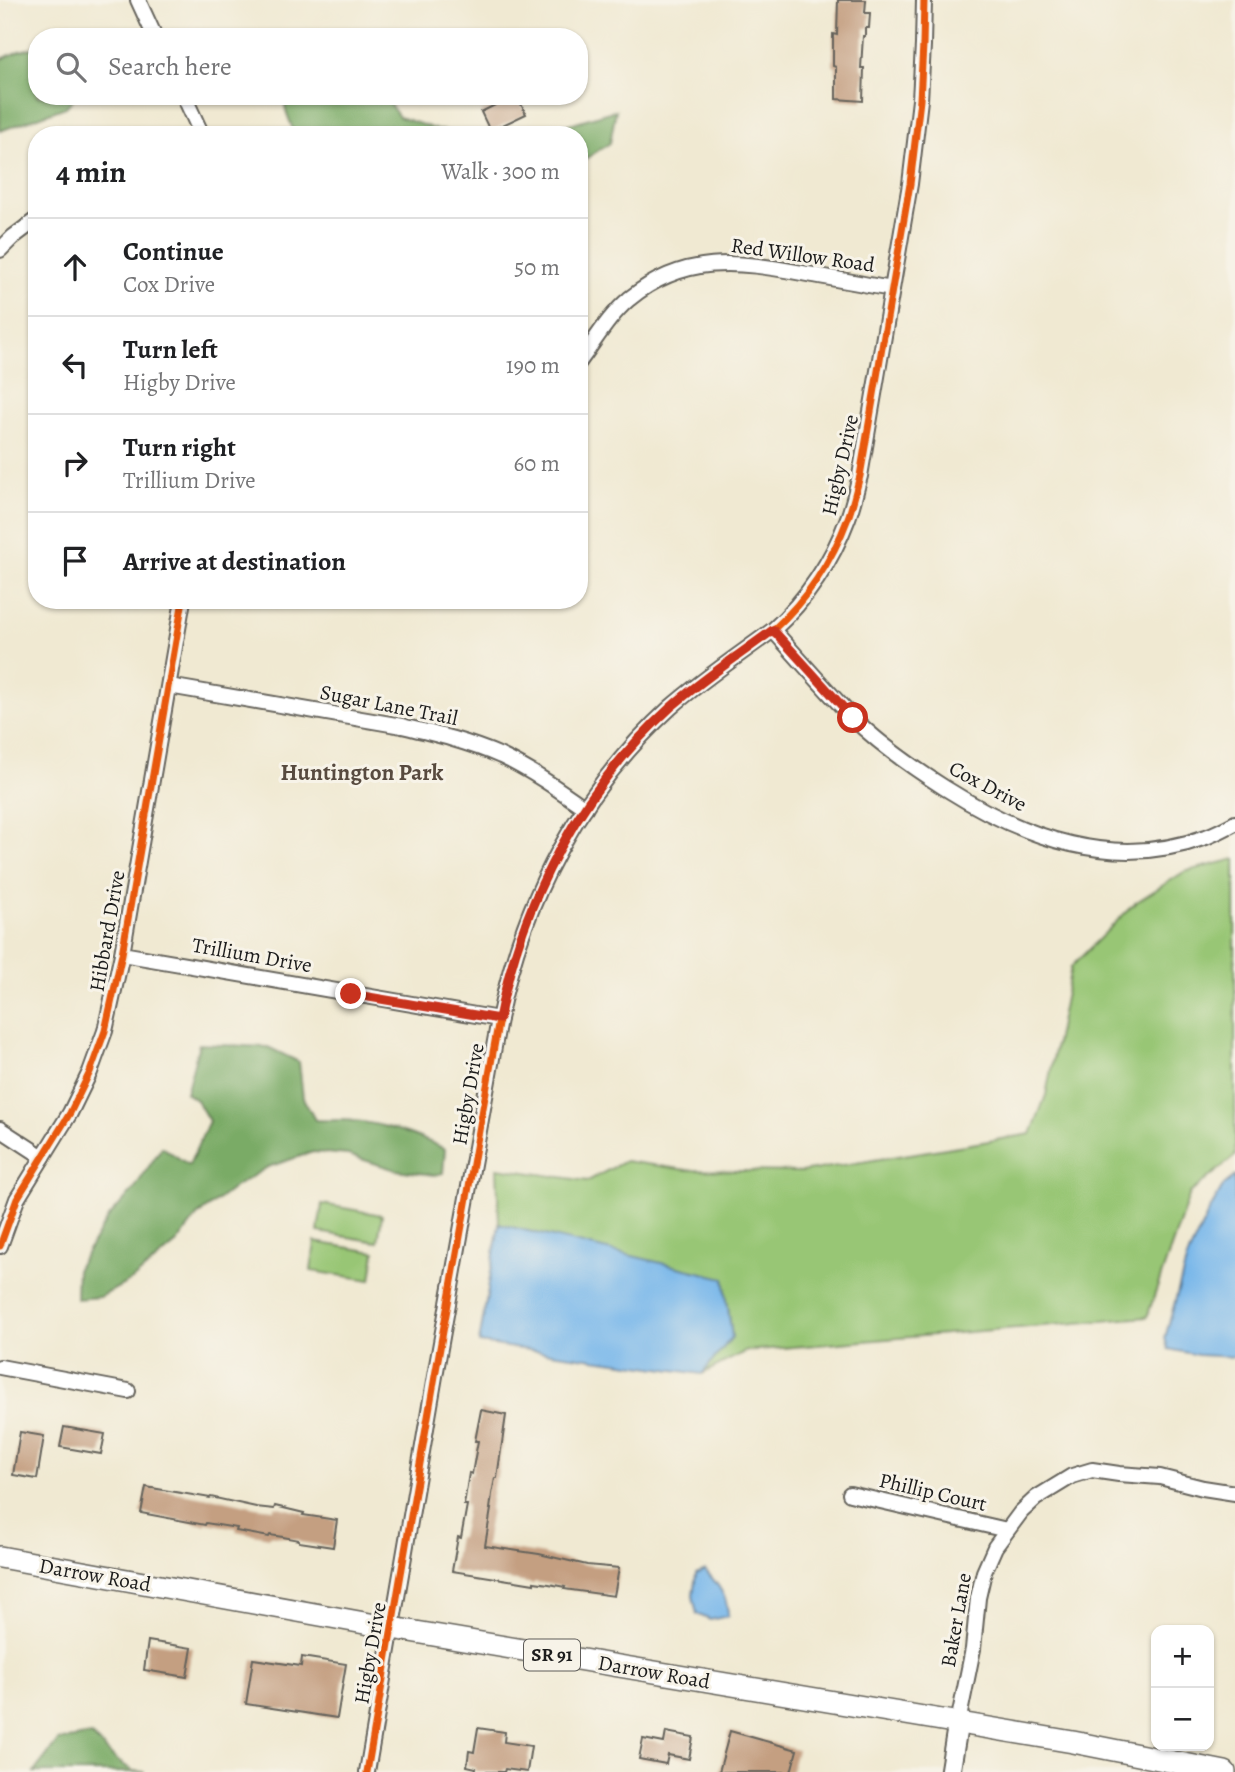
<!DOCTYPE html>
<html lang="en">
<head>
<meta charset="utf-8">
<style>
	:root { --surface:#fff; --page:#f6f6f6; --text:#202124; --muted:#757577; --line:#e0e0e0 }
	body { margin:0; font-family:Alegreya,serif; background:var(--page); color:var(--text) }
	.controls { position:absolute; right:21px; bottom:21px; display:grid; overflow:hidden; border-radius:14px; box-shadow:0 2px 5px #0004 }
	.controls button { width:63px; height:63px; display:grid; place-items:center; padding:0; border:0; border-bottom:2px solid var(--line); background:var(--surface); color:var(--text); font:35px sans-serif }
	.stop { position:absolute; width:21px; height:21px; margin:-16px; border:5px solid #c8321e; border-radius:50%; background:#fff }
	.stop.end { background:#c8321e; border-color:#fff; box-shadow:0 2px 7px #0008 }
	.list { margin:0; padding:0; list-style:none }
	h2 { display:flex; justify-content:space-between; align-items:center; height:91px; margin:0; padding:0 28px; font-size:30px }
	h2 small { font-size:23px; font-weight:400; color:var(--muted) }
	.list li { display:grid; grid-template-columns:46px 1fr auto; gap:21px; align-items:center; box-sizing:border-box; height:98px; padding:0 28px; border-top:2px solid var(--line) }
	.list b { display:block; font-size:26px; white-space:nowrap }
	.list p { margin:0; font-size:23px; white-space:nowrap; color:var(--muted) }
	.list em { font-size:23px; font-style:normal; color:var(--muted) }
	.icon { flex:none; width:38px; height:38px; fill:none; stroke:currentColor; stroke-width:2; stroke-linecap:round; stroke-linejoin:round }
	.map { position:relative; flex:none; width:1235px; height:1772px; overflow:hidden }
	.search { position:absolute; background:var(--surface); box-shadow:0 2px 5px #0004; left:28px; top:28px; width:560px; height:77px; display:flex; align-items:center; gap:18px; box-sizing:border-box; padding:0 24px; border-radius:28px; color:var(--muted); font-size:26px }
	.panel { position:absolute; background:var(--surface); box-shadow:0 2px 5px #0004; left:28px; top:126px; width:560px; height:483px; border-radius:28px }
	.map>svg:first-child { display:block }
</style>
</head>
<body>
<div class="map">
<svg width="1235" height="1772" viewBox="0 0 1235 1772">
	<rect width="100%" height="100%" fill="#f7f3e8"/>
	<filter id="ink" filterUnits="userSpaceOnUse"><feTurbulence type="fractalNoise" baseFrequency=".0143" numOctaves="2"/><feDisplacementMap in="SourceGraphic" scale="14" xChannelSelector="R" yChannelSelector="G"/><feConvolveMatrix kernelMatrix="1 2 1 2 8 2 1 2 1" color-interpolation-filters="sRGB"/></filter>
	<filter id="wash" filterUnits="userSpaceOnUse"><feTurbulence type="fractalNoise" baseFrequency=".00686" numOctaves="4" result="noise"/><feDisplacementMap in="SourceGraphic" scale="28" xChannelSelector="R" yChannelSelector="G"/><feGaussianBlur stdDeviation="1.57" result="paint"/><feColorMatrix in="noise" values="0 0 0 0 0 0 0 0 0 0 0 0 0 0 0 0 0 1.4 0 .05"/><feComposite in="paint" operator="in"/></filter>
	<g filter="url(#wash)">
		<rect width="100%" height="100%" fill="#f0e9d2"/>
		<g fill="#98c674" stroke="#5a7148" stroke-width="2">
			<polygon points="1235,859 1235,1156 1190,1193 1147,1317 746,1351 702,1374 732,1337 724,1279 499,1224 497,1168 588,1181 625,1161 687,1170 801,1172 1031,1134 1046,1095 1071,967 1135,903 1184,872"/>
			<polygon points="322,1204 382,1215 378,1242 318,1232"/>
			<polygon points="315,1242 375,1252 371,1280 311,1271"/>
		</g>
		<g fill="#7aab66" stroke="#4b6441" stroke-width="2">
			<polygon points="37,47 37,96 76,96 66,107 0,131 0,60 19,51"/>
			<polygon points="283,96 384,96 399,117 438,130 481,135 295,135 286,111"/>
			<polygon points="616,110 610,143 579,163 579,135 533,135"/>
			<path d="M199,1044L268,1047L299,1062L303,1098L315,1120C328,1121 342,1119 354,1121C387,1124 416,1135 445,1149L443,1173L434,1175L396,1170L348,1155L313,1152L268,1167L236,1186L197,1216L177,1243L132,1280L100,1297L76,1299L77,1268L107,1219L134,1189L162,1147L189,1165L209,1121L197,1101L186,1093Z"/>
			<polygon points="91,1735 114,1758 133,1771 145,1772 34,1772 58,1741"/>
		</g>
		<g fill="#76b6ea" stroke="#496983" stroke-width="2">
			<polygon points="1235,1176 1235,1357 1198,1355 1168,1349 1165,1338 1187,1258 1209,1211 1224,1185"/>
			<polygon points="499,1224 724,1278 732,1337 702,1374 479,1343"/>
			<path d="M705,1570C718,1584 728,1597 728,1616L710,1620L697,1614L693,1596L696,1574Z"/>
		</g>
		<g id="blocks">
			<g fill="#c49f81">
				<polygon points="838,0 866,0 865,13 870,13 869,28 865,28 865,36 863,36 861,68 864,68 863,101 836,99 836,67 833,66 833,34 837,35"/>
				<polygon points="513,96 517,96 526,114 490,131 481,112"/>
				<polygon points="481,1410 506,1415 497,1478 495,1478 492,1494 490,1509 491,1509 485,1546 539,1554 587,1565 619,1568 614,1596 564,1589 565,1587 549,1584 534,1582 534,1584 452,1571 458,1537 461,1538 467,1505 464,1505 469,1473 472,1474 475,1457 478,1441 475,1441"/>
				<polygon points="64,1427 105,1434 101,1454 60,1447"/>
				<polygon points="20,1432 44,1436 37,1479 13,1475"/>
				<polygon points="146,1487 210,1498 211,1497 256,1507 274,1509 275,1506 304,1513 303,1515 337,1520 333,1547 299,1542 299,1540 283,1537 270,1535 269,1537 236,1531 237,1528 206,1523 205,1525 141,1513"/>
				<polygon points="148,1641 192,1648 187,1677 144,1670"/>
				<polygon points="302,1657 346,1664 337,1718 246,1704 253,1659 301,1666"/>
				<polygon points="478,1728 505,1732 504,1742 531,1746 527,1772 505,1769 504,1772 475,1772 476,1768 467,1766 469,1751 474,1752"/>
				<polygon points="730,1731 797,1750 791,1772 719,1772"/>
				<polygon points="666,1732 693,1737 689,1759 668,1755 666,1764 639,1759 643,1739 664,1743"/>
			</g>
		</g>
	</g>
	<g filter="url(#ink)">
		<use href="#blocks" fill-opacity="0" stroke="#66645c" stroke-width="2"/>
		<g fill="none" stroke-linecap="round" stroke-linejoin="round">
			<g stroke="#66645c" stroke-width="18">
				<g id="street">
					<polyline points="138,0 155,37"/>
					<polyline points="184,96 202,135"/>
					<polyline points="0,250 13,237 37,219"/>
					<path d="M579,362C595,341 608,317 629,299C684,254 738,261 802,273C832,278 862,284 892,289"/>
					<path d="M773,630C799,659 825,689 852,717C880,745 912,767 945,788C1024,838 1114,871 1206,837C1216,833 1226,828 1235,823"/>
					<path d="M169,686L402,726C436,734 469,742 501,756C531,770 558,789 585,808"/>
					<polyline points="122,954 499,1019"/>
					<polyline points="0,1129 43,1157"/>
					<polyline points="0,1246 17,1199 70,1113 90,1072 105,1031 122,954 183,600"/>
					<polyline points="0,1367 128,1391"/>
					<polyline points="850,1494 1007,1530"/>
					<polyline points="958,1723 973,1649 978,1598 984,1572 995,1547 1021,1512 1036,1498 1072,1476 1092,1470 1119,1474 1160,1477 1203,1488 1235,1493"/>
					<path d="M367,1772L435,1376L499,1019C523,899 580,790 671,707C703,679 739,655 773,630C807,599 832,561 848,518C853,505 856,490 860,476L910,184L920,100L923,45L924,0"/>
				</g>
			</g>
			<g stroke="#66645c" stroke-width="23">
				<polyline id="secondary" points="950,1772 958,1723"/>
			</g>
			<g stroke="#66645c" stroke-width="24">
				<polyline id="primary" points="0,1557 392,1628 1073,1742 1225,1772"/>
			</g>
			<use href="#street" stroke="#fff" stroke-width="14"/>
			<use href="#secondary" stroke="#fff" stroke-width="19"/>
			<use href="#primary" stroke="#fff" stroke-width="21"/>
			<g stroke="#f7f3e8" stroke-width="11">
				<g id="cycleway">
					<polyline points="0,1246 17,1199 70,1113 90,1072 105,1031 122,954 183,600"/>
					<path d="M367,1772L435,1376L499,1019C523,899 580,790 671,707C703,679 739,655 773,630C807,599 832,561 848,518C853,505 856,490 860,476L910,184L920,100L923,45L924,0"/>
				</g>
			</g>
			<use href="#cycleway" stroke="#e8590c" stroke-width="7"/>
		</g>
	</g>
	<g fill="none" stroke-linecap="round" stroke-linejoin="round" filter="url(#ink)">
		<path stroke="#c8321e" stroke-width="9" d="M351,994L499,1019C522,899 580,790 671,707C703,679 739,655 773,630L853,718"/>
	</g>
	<g text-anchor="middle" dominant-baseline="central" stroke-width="6" stroke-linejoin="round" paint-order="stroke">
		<rect fill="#f7f3e8" stroke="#5e5c59" stroke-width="2" x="524" y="1639.5" width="56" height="31" rx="5"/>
		<g font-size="19" font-weight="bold" fill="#1c1c1c">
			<text x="552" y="1655">SR 91</text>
		</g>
		<g font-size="21" fill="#1c1c1c" stroke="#f7f3e8">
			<text transform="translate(803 255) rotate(8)">Red Willow Road</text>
			<text transform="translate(840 465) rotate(-77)">Higby Drive</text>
			<text transform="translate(389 705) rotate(11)">Sugar Lane Trail</text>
			<text transform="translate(988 786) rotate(28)">Cox Drive</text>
			<text transform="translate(107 931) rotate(-80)">Hibbard Drive</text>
			<text transform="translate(252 955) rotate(10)">Trillium Drive</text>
			<text transform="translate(468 1094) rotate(-80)">Higby Drive</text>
			<text transform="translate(933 1492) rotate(13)">Phillip Court</text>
			<text transform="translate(95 1575) rotate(10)">Darrow Road</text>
			<text transform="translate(956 1620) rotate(-80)">Baker Lane</text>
			<text transform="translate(370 1653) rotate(-80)">Higby Drive</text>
			<text transform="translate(654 1672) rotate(10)">Darrow Road</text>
		</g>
		<g font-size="23" font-weight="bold" fill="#574a3f" stroke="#f7f3e8">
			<text x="362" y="772">Huntington Park</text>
		</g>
	</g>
</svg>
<div class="controls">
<button>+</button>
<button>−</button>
</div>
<div class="stop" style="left:853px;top:718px"></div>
<div class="stop end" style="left:351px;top:994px"></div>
<div class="search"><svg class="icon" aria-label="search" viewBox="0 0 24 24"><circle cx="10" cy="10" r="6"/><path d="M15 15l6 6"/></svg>Search here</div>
<section class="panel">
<h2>4 min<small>Walk · 300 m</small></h2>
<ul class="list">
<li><svg class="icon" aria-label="ahead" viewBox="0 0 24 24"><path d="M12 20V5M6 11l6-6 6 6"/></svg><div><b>Continue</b><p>Cox Drive</p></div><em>50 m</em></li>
<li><svg class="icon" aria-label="left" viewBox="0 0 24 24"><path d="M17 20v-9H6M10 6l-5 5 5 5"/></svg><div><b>Turn left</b><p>Higby Drive</p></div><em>190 m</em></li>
<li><svg class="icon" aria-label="right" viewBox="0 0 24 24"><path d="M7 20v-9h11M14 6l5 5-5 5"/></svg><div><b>Turn right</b><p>Trillium Drive</p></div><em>60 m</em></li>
<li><svg class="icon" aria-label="arrive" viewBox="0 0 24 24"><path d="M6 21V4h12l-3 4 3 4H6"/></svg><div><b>Arrive at destination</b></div></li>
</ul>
</section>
</div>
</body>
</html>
